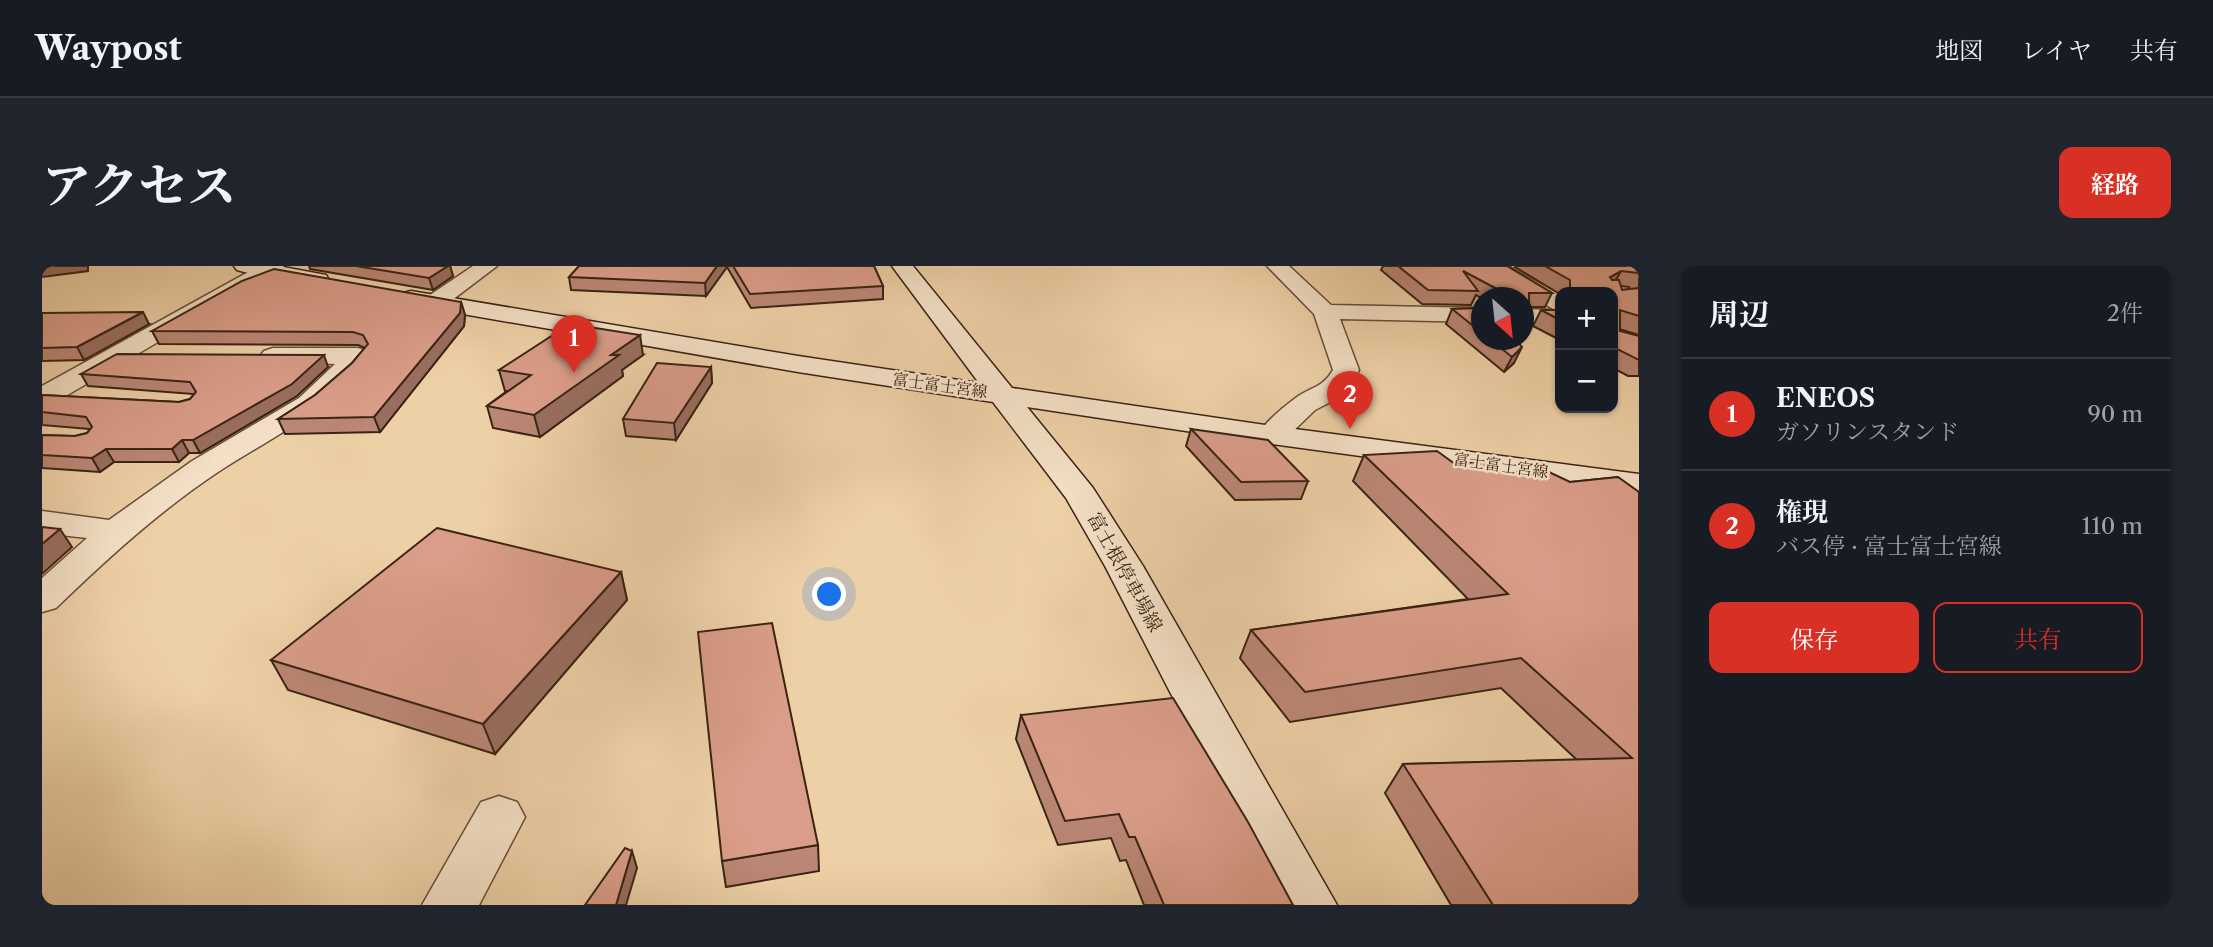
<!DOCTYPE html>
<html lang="ja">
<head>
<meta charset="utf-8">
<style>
	:root { --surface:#171b24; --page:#20242c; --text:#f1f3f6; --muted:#9ea1a6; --line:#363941; --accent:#d93025 }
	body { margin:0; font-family:"Libre Caslon Text","Noto Serif JP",serif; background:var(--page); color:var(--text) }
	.controls { position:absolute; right:21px; top:21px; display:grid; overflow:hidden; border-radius:14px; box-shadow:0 2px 5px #0004 }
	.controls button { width:63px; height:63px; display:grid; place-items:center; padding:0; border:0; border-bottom:2px solid var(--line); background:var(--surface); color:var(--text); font:35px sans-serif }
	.compass { position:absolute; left:1429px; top:21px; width:63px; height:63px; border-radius:50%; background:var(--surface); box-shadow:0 2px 5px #0004; rotate:153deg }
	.you { position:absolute; left:788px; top:329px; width:24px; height:24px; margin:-18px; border:5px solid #fff; border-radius:50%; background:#1a73e8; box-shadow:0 0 0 10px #1a73e833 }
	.badge { display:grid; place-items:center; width:46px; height:46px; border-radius:50%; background:var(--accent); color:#fff; font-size:23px; font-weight:700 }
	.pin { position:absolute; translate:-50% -58px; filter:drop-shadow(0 2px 4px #0008) }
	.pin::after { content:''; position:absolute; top:37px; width:24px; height:21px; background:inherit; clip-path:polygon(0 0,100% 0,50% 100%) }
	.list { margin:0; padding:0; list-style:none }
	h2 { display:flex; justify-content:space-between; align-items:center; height:91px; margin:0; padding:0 28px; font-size:30px }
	h2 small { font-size:23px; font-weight:400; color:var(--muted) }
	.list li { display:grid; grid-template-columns:46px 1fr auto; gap:21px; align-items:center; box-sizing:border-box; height:112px; padding:0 28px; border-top:2px solid var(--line) }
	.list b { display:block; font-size:26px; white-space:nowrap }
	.list p { margin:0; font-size:23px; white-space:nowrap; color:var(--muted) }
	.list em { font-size:23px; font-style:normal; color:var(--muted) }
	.actions { display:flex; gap:14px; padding:21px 28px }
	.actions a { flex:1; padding:16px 0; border:2px solid var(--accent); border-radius:14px; text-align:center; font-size:24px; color:var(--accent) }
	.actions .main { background:var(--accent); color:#fff }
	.map { position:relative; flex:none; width:1597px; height:639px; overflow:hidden; border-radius:14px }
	header { display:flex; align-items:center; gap:42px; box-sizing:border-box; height:98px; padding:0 35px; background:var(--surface); border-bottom:2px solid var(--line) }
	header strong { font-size:33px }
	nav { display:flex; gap:38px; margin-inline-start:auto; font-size:24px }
	.intro { display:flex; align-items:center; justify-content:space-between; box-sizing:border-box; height:168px; padding:0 42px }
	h1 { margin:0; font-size:49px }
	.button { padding:18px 32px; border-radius:14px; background:var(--accent); color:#fff; font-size:24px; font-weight:700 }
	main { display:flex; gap:42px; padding:0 42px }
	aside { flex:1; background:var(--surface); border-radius:14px; box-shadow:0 2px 5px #0004 }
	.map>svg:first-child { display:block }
</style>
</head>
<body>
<header>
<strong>Waypost</strong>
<nav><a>地図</a><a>レイヤ</a><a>共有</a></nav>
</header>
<div class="intro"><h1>アクセス</h1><a class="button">経路</a></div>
<main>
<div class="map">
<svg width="1597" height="639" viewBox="0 0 1597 639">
	<rect width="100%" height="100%" fill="#eed0a7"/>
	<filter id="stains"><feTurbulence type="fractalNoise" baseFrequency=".00286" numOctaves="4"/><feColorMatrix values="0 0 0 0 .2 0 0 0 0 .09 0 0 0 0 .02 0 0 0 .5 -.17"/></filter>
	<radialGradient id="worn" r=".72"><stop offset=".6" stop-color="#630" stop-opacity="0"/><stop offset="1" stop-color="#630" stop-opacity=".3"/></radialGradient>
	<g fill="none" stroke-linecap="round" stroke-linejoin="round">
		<g stroke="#674e38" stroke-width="3">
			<g id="street">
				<polygon points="217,0 242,0 239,4 10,138 0,140 0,120"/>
				<polygon points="431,0 455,0 401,41 385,41 382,36 385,31"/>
				<path d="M1225,0H1247L1289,39L1440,42V56L1298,53L1317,104L1304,128L1273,144L1241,175L1230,178L1219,175L1215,169C1224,156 1239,143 1251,134C1267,121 1280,123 1291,104L1272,48Z"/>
				<polygon points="1441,0 1466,0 1518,29 1518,58 1482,57 1482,43 1513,44 1444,4"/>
				<path d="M231,82H316L325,85L329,90C291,145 227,172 173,208C115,247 64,294 14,342L0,346V312L45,272L0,267V245L67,254L150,195L257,132L293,98L222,95L218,90L222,85Z"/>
				<polygon points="457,530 475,536 483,551 437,639 380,639 439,536"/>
			</g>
		</g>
		<g stroke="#3a2313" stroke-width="3">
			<g id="secondary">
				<polygon points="192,0 236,0 284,9 287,14 284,19 276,21 202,6 195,4"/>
				<polygon points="850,0 871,0 970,122 1230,160 1597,208 1597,228 1230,178 985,141 1051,222 1101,300 1295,639 1238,639 1063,300 1024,232 951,136 756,106 369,39 361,37 358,32 361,27 369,25 756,90 937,117"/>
			</g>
		</g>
		<use href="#street" fill="#f4e0c6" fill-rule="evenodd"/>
		<use href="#secondary" fill="#f4e0c6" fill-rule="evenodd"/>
	</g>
	<g fill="#bb8776" stroke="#3a2313" stroke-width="2" fill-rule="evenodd">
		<polygon points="267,0 408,0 411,10 391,24 268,3"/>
		<polygon points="537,0 832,0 841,20 841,33 709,42 685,1 664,30 529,24 527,11"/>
		<polygon points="1341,0 1465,0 1510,27 1503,41 1486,41 1481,49 1481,32 1439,32 1434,29 1429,39 1380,38 1339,4"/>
		<path d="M1473,0H1597V69L1578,63V65L1597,70V110H1586L1571,102V26H1518V28L1473,1ZM1579,20L1587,21L1588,23L1580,24Z"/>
		<polygon points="419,36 423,49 422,60 338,166 243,168 236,153 273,129 310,97 323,82 316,79 117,78 110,65"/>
		<polygon points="1439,42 1439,74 1474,74 1472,97 1462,106 1404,58 1410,43"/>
		<polygon points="1499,44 1518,44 1518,74 1491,60"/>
		<polygon points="0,47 107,58 42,94 0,95"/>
		<polygon points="601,89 580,104 581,110 498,171 451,162 445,140 465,125 463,125 457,104"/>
		<polygon points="286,101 255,130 158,187 147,187 137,196 72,196 58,206 0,202 0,169 33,170 45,167 48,163 0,159 0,129 137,136 148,133 152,128 46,120 39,108"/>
		<polygon points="669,101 670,117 634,174 584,170 581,153"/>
		<polygon points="1149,163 1266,215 1259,233 1193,234 1144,180"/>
		<polygon points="1322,189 1413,198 1456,206 1528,216 1576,211 1597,639 1409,639 1343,527 1361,498 1535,494 1459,422 1248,456 1198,392 1209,364 1426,333 1311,215"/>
		<polygon points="579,306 585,334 453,488 246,424 229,394"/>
		<polygon points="979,449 1251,639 1102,639 1084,594 1078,595 1069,572 1016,579 974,473"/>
		<polygon points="776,579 777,605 684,621 680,595"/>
	</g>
	<g fill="#996e60" stroke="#3a2313" stroke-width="2">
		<polygon points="0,0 46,0 46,5 0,11"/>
		<polygon points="406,0 408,0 411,10 391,24 387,12"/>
		<polygon points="675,0 685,0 685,1 664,30 663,17"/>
		<polygon points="1579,5 1571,19 1568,11"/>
		<polygon points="419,36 423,49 422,60 338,166 332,151"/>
		<polygon points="101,46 107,58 42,94 35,81"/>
		<polygon points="598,69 601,89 580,104 581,110 498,171 492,149 569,89"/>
		<polygon points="1480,81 1472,97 1462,106 1470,91"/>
		<polygon points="282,89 286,101 255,130 158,187 151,174"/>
		<polygon points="669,101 670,117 634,174 632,157"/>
		<polygon points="140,174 147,187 137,196 130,183"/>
		<polygon points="64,183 72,196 58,206 50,192"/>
		<polygon points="18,263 30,281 0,308 0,278"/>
		<polygon points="579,306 585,334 453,488 441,458"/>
		<polygon points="590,585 595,602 584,639 574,639"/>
	</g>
	<g fill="#da9d89" stroke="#3a2313" stroke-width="2">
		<polygon points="314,0 406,0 387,12"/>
		<polygon points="537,0 675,0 663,17 527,11"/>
		<polygon points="691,0 832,0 841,20 708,28"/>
		<polygon points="1356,0 1465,0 1510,27 1487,27 1487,39 1481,36 1481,32 1472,32 1421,5 1436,25 1386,24"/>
		<polygon points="1503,0 1597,0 1597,9 1596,7 1579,5 1568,11 1570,14 1577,14 1580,24 1596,22 1597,20 1597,50 1578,44 1578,65 1597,70 1597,94 1571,81 1571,26 1528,26 1528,14"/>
		<polygon points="232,3 419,36 418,47 332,151 236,153 273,129 310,97 326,78 321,69 311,66 110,65 200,15"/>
		<polygon points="1439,42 1439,66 1410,43"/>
		<polygon points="1499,44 1518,44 1518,54"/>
		<polygon points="101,46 35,81 0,82 0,47"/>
		<polygon points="528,58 598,69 569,89 577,89 492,149 445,140 489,109 457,104"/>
		<polygon points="1449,74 1474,74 1480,81 1470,91"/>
		<polygon points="75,88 282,89 250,118 151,174 140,174 130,183 64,183 50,192 0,189 0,169 33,170 45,167 50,161 44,151 0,146 0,129 137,136 148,133 154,126 148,116 39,108"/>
		<polygon points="615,97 669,101 632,157 581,153"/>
		<polygon points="1149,163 1226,174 1266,215 1199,216"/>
		<polygon points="1395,185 1413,198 1442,195 1456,206 1507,206 1528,216 1576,211 1597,226 1597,639 1451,639 1361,498 1590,492 1479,392 1263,426 1209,364 1466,328 1322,189"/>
		<polygon points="0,261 18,263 0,278"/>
		<polygon points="395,262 579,306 441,458 229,394"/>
		<polygon points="730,357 776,579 680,595 656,366"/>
		<polygon points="1131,432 1206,556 1251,639 1122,639 1093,571 1087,571 1077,548 1023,555 979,449"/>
		<polygon points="583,582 590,585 574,639 543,639"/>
	</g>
	<g text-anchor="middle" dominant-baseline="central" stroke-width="5" stroke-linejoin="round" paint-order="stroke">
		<g font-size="16" fill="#3a2313" stroke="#f4e0c6">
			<text transform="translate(898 119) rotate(8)">富士富士宮線</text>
			<text transform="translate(1459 199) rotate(8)">富士富士宮線</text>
		</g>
		<g font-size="19" fill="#3a2313" stroke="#f4e0c6">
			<text transform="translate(1083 306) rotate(61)">富士根停車場線</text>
		</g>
	</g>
	<rect width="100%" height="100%" filter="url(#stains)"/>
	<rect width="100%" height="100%" fill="url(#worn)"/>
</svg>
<div class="controls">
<button>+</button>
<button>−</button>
</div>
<svg class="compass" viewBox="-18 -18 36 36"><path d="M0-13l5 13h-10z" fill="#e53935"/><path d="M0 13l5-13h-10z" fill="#9ea1a6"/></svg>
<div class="you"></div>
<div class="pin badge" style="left:532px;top:107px">1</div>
<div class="pin badge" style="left:1308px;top:163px">2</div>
</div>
<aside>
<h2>周辺<small>2件</small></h2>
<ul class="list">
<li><span class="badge">1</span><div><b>ENEOS</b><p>ガソリンスタンド</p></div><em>90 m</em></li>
<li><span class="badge">2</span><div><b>権現</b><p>バス停 · 富士富士宮線</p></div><em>110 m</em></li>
</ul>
<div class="actions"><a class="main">保存</a><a>共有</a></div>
</aside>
</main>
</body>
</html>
